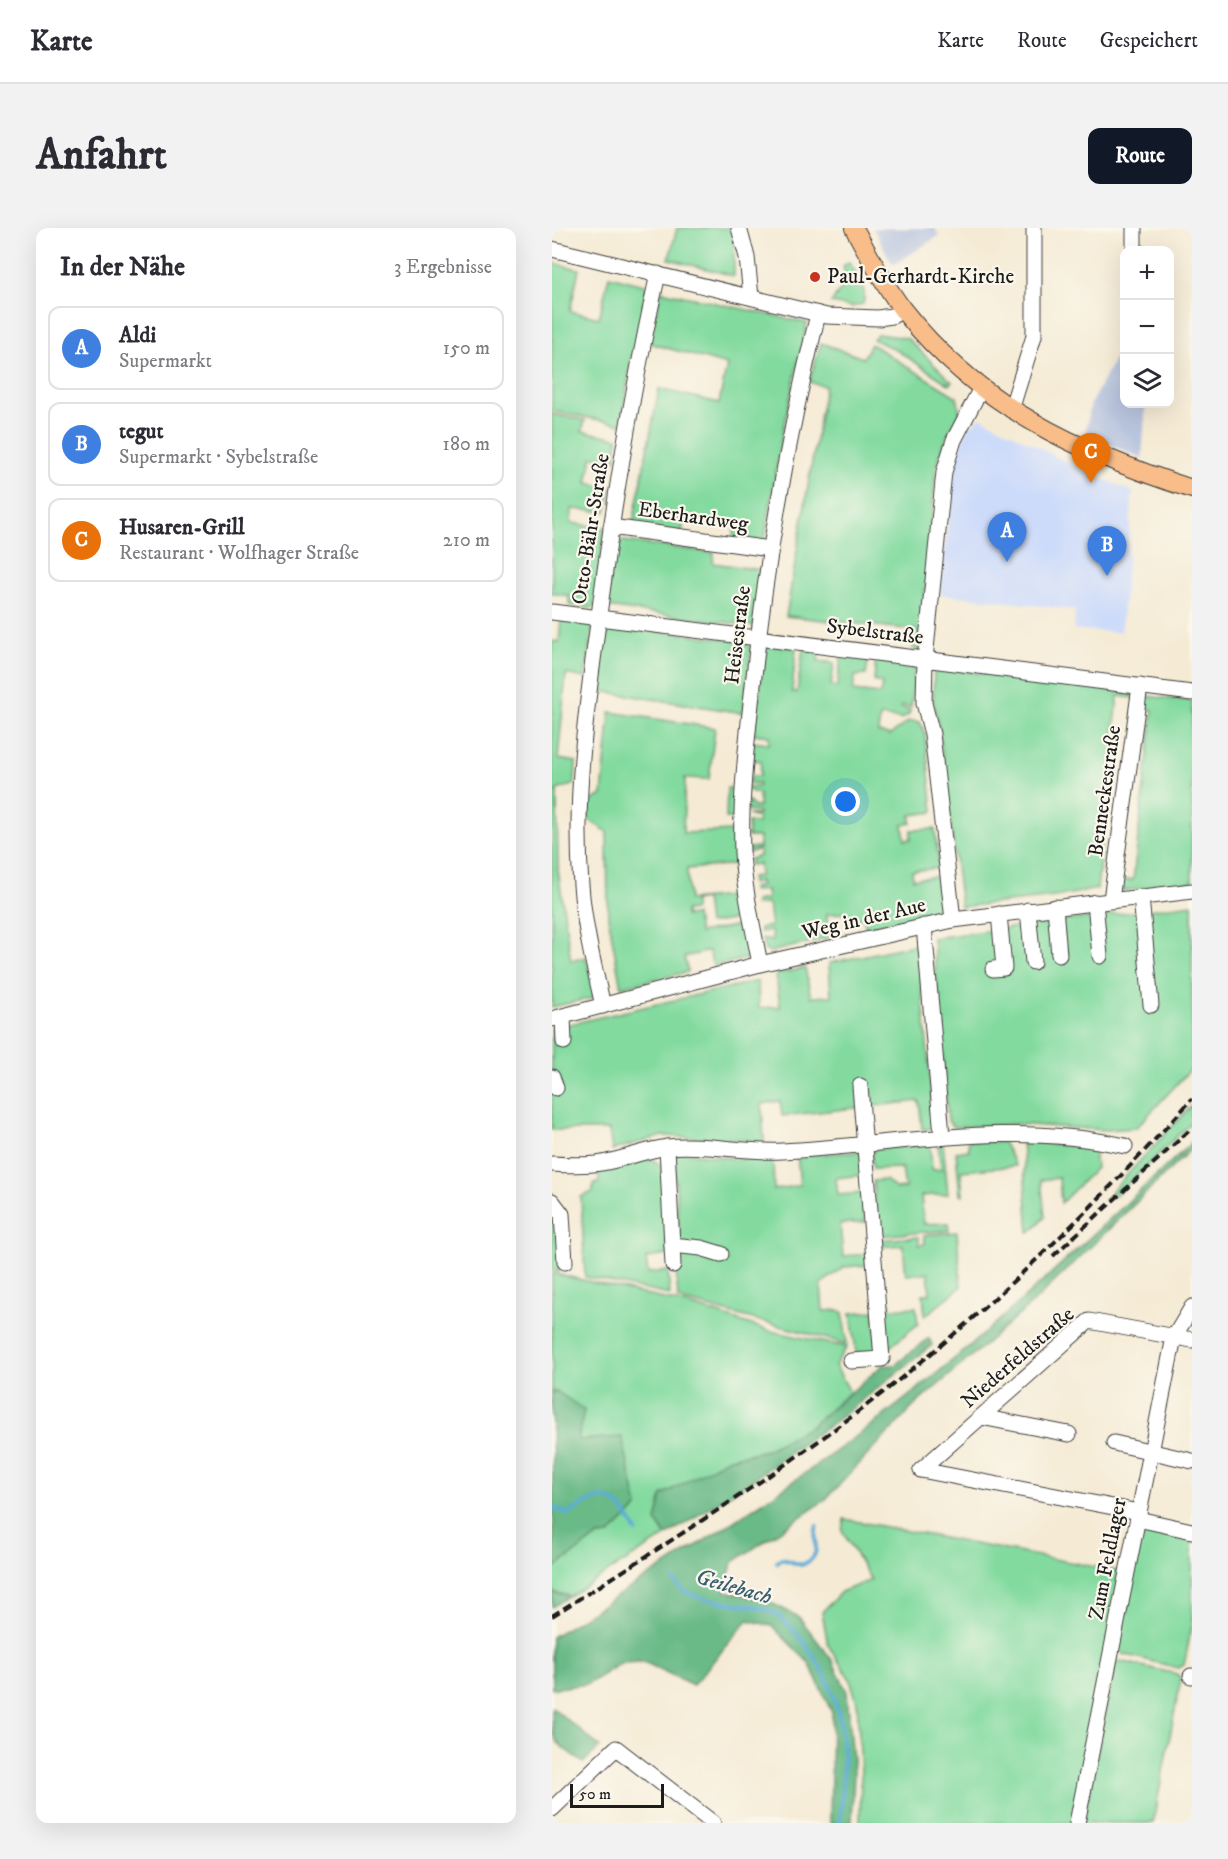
<!DOCTYPE html>
<html lang="de">
<head>
<meta charset="utf-8">
<style>
	:root { --surface:#fff; --page:#f2f2f3; --text:#2b2b33; --muted:#7c7c81; --line:#e1e1e2; --accent:#111827 }
	body { margin:0; font-family:"IM FELL DW Pica",serif; background:var(--page); color:var(--text) }
	.controls { position:absolute; right:18px; top:18px; display:grid; overflow:hidden; border-radius:12px; box-shadow:0 6px 24px #0002 }
	.controls button { width:54px; height:54px; display:grid; place-items:center; padding:0; border:0; border-bottom:2px solid var(--line); background:var(--surface); color:var(--text); font:30px sans-serif }
	.scale { position:absolute; left:18px; bottom:15px; width:94px; box-sizing:border-box; padding-left:6px; border:3px solid #1c1c1c; border-top:0; font-size:16px; line-height:21px; white-space:nowrap; color:#1c1c1c; -webkit-text-stroke:4px #fbf7ec; paint-order:stroke }
	.you { position:absolute; left:294px; top:574px; width:21px; height:21px; margin:-15px; border:4px solid #fff; border-radius:50%; background:#1a73e8; box-shadow:0 0 0 9px #1a73e833 }
	.badge { display:grid; place-items:center; width:39px; height:39px; border-radius:50%; background:var(--accent); color:#fff; font-size:20px; font-weight:700 }
	.pin { position:absolute; translate:-50% -50px; filter:drop-shadow(0 2px 3px #0008) }
	.pin::after { content:''; position:absolute; top:32px; width:21px; height:18px; background:inherit; clip-path:polygon(0 0,100% 0,50% 100%) }
	.list { margin:0; padding:0; list-style:none }
	h2 { display:flex; justify-content:space-between; align-items:center; height:78px; margin:0; padding:0 24px; font-size:26px }
	h2 small { font-size:20px; font-weight:400; color:var(--muted) }
	.list li { display:grid; grid-template-columns:39px 1fr auto; gap:18px; align-items:center; box-sizing:border-box; height:84px; margin:0 12px 12px; padding:0 12px; border:2px solid var(--line); border-radius:12px }
	.list b { display:block; font-size:22px; white-space:nowrap }
	.list p { margin:0; font-size:20px; white-space:nowrap; color:var(--muted) }
	.list em { font-size:20px; font-style:normal; color:var(--muted) }
	.icon { flex:none; width:33px; height:33px; fill:none; stroke:currentColor; stroke-width:2; stroke-linecap:round; stroke-linejoin:round }
	.map { position:relative; flex:none; width:640px; height:1595px; overflow:hidden; border-radius:12px }
	header { display:flex; align-items:center; gap:36px; box-sizing:border-box; height:84px; padding:0 30px; background:var(--surface); border-bottom:2px solid var(--line) }
	header strong { font-size:28px }
	nav { display:flex; gap:33px; margin-inline-start:auto; font-size:21px }
	.intro { display:flex; align-items:center; justify-content:space-between; box-sizing:border-box; height:144px; padding:0 36px }
	h1 { margin:0; font-size:42px }
	.button { padding:15px 27px; border-radius:12px; background:var(--accent); color:#fff; font-size:21px; font-weight:700 }
	main { display:flex; gap:36px; padding:0 36px }
	aside { flex:1; background:var(--surface); border-radius:12px; box-shadow:0 6px 24px #0002 }
	.map>svg:first-child { display:block }
</style>
</head>
<body>
<header>
<strong>Karte</strong>
<nav><a>Karte</a><a>Route</a><a>Gespeichert</a></nav>
</header>
<div class="intro"><h1>Anfahrt</h1><a class="button">Route</a></div>
<main>
<aside>
<h2>In der Nähe<small>3 Ergebnisse</small></h2>
<ul class="list">
<li><span class="badge" style="background:#3f7fe0">A</span><div><b>Aldi</b><p>Supermarkt</p></div><em>150 m</em></li>
<li><span class="badge" style="background:#3f7fe0">B</span><div><b>tegut</b><p>Supermarkt · Sybelstraße</p></div><em>180 m</em></li>
<li><span class="badge" style="background:#e8710a">C</span><div><b>Husaren-Grill</b><p>Restaurant · Wolfhager Straße</p></div><em>210 m</em></li>
</ul>
</aside>
<div class="map">
<svg width="640" height="1595" viewBox="0 0 640 1595">
	<rect width="100%" height="100%" fill="#fbf7ec"/>
	<filter id="ink" filterUnits="userSpaceOnUse"><feTurbulence type="fractalNoise" baseFrequency=".0167" numOctaves="2"/><feDisplacementMap in="SourceGraphic" scale="12" xChannelSelector="R" yChannelSelector="G"/><feConvolveMatrix kernelMatrix="1 2 1 2 8 2 1 2 1" color-interpolation-filters="sRGB"/></filter>
	<filter id="wash" filterUnits="userSpaceOnUse"><feTurbulence type="fractalNoise" baseFrequency=".008" numOctaves="4" result="noise"/><feDisplacementMap in="SourceGraphic" scale="24" xChannelSelector="R" yChannelSelector="G"/><feGaussianBlur stdDeviation="1.35" result="paint"/><feColorMatrix in="noise" values="0 0 0 0 0 0 0 0 0 0 0 0 0 0 0 0 0 1.4 0 .05"/><feComposite in="paint" operator="in"/></filter>
	<g filter="url(#wash)">
		<rect width="100%" height="100%" fill="#f5ebd5"/>
		<polygon fill="#cddbfa" points="429,189 524,239 581,264 569,404 522,402 523,382 388,366 402,235 416,200"/>
		<g fill="#b9c5de">
			<polygon points="321,0 383,0 387,8 341,37"/>
			<polygon points="563,130 572,132 572,176 594,176 590,230 533,206 539,175"/>
		</g>
		<g fill="#82da9f" stroke="#4f7b5e" stroke-width="1.5">
			<polygon points="125,0 182,0 182,48 117,31"/>
			<path d="M297,34C305,46 316,61 311,76L300,79L279,75L295,53L291,38Z"/>
			<polygon points="0,35 27,41 18,83 47,90 57,48 96,58 79,133 69,196 0,183"/>
			<polygon points="109,63 255,95 231,201 212,316 181,311 183,296 132,290 130,305 80,300 107,161 167,175 175,137 97,115"/>
			<polygon points="325,106 355,110 400,154 398,157 346,123 321,111"/>
			<polygon points="269,115 311,130 319,116 405,169 408,185 396,206 384,240 368,422 361,421 363,402 234,388 273,158 257,154"/>
			<polygon points="0,186 33,192 30,203 66,210 63,232 40,229 35,255 59,260 54,284 20,281 19,295 53,300 43,378 39,380 17,377 17,368 0,365"/>
			<polygon points="63,312 162,325 161,335 209,342 202,398 54,379"/>
			<polygon points="9,391 41,396 33,450 14,446 6,531 24,534 23,556 5,562 6,642 19,733 34,729 43,765 40,770 0,779 0,413 7,414"/>
			<polygon points="56,397 192,413 199,420 191,485 48,463 47,446 53,402"/>
			<polygon points="216,417 244,420 240,464 245,464 251,421 267,423 266,433 282,435 279,458 285,459 290,424 317,428 314,447 303,448 301,463 328,466 330,456 322,453 324,429 359,433 363,439 359,479 349,478 349,480 358,482 357,487 349,491 328,488 326,505 338,507 357,493 368,494 373,506 381,584 359,587 359,595 351,597 353,612 359,611 359,602 383,601 387,640 360,643 361,651 388,648 391,681 314,700 311,689 303,691 302,686 293,688 292,685 275,686 276,710 218,724 213,722 210,711 221,713 219,703 208,704 208,700 219,698 216,676 203,677 203,673 215,671 214,662 201,663 201,660 209,657 208,653 200,656 199,649 208,648 207,636 198,637 198,631 207,628 207,621 197,625 197,620 207,619 207,609 196,609 196,594 206,595 206,590 196,587 206,587 207,584 195,583 196,573 202,579 207,579 207,566 196,562 196,559 206,559 207,555 197,555 198,548 208,548 209,533 201,532 201,514 217,516 217,508 202,506 213,420"/>
			<polygon points="387,440 582,465 581,470 566,468 545,661 502,669 409,679 387,501 381,473 382,444"/>
			<polygon points="593,468 640,473 640,654 569,663 570,652 581,652 601,482 592,480"/>
			<polygon points="58,484 163,500 157,551 133,550 131,605 183,603 185,636 135,641 137,672 180,668 179,650 186,649 192,690 156,696 153,671 142,673 142,682 133,683 133,688 144,687 147,705 193,696 199,725 196,730 161,738 157,723 132,729 136,744 69,759 56,688 55,604 36,591 36,575 50,567"/>
			<polygon points="175,560 183,560 183,590 174,590"/>
			<polygon points="640,676 640,840 584,900 554,902 462,896 402,899 396,893 381,710"/>
			<polygon points="366,716 382,895 377,901 370,901 367,873 230,888 228,873 210,876 212,913 111,908 60,922 57,902 0,902 0,800 206,753 207,780 228,779 224,746 253,740 259,769 279,768 277,735"/>
			<polygon points="640,877 640,894 563,968 559,964"/>
			<polygon points="416,913 451,914 464,938 409,943 411,967 408,967 404,924 417,922"/>
			<polygon points="470,913 542,920 544,940 509,975 507,950 489,952 493,989 477,1005"/>
			<polygon points="391,915 396,966 369,968 372,996 397,995 397,1002 326,1008 321,953 334,952 344,961 353,960 350,940 321,941 319,926 324,921 378,916 380,941 389,941 386,916"/>
			<polygon points="128,924 187,931 221,930 222,962 248,957 245,927 309,924 311,947 284,950 286,967 311,965 313,994 288,996 291,1028 316,1026 317,1037 292,1039 269,1056 271,1083 287,1082 291,1085 295,1116 126,1071 124,1037 129,1036 122,930"/>
			<polygon points="98,930 110,938 116,1027 94,1030 96,1045 116,1043 118,1067 33,1049 29,969 41,964 41,956 47,955 47,944"/>
			<path d="M0,981C12,994 13,1027 7,1044L0,1042Z"/>
			<polygon points="405,1004 409,1059 373,1088 371,1066 378,1066 376,1045 354,1047 351,1017 327,1019 327,1012 367,1009 367,1017 373,1016 372,1007"/>
			<polygon points="0,1045 138,1077 218,1103 295,1119 283,1137 298,1164 258,1199 215,1222 175,1231 109,1282 104,1293 114,1308 18,1368 0,1364 0,1340 46,1308 57,1307 86,1279 26,1212 0,1202"/>
			<polygon points="338,1075 338,1081 364,1079 366,1096 338,1119 335,1116 331,1076"/>
			<polygon points="322,1083 326,1124 320,1127 304,1124 299,1085"/>
			<polygon points="292,1291 570,1344 520,1595 308,1595 309,1543 305,1474 298,1451 276,1417 270,1384 289,1364 319,1352 290,1303"/>
			<polygon points="594,1303 640,1312 640,1398 632,1437 626,1440 571,1426 566,1416 587,1309"/>
			<polygon points="567,1433 625,1446 629,1451 601,1595 531,1595 563,1435"/>
		</g>
		<g fill="#69ba86" stroke="#426b51" stroke-width="1.5">
			<path d="M640,914V920L482,1074L363,1177L272,1273L180,1335L173,1363L214,1372L247,1389L280,1432L295,1464L302,1543L300,1595H278L280,1485L257,1435L220,1398L196,1392L141,1457L92,1434L69,1435L36,1456L0,1461V1409C105,1343 211,1278 310,1204C427,1117 533,1014 640,914Z"/>
			<polygon points="377,1110 380,1117 288,1190 193,1257 114,1308 104,1293 110,1267 175,1231 215,1222 258,1199 331,1137 343,1137"/>
			<polygon points="0,1164 6,1164 32,1182 26,1212 70,1209 86,1279 57,1307 46,1308 2,1340"/>
			<polygon points="0,1364 18,1368 0,1379"/>
			<path d="M0,1479L48,1519L31,1535C2,1513 0,1516 0,1479Z"/>
		</g>
		<g fill="none" stroke-linecap="round" stroke-linejoin="round">
			<g stroke="#5bacd6" stroke-width="4">
				<path d="M0,1279L16,1286C54,1261 63,1265 85,1304"/>
				<path d="M225,1334L230,1331L250,1337C273,1326 259,1317 265,1298"/>
				<path d="M122,1352C135,1379 195,1371 220,1384C233,1390 244,1405 253,1416C297,1472 294,1526 288,1595"/>
			</g>
		</g>
	</g>
	<g filter="url(#ink)">
		<g fill="none" stroke-linecap="round" stroke-linejoin="round">
			<g stroke="#3d3b38" stroke-width="17">
				<g id="minor">
					<polyline points="187,0 195,29 199,69"/>
					<polyline points="0,21 275,88 326,90 340,88 351,82"/>
					<polyline points="582,22 582,0"/>
					<polyline points="459,182 482,108 482,0"/>
					<polyline points="59,299 218,321"/>
					<polyline points="0,384 640,465"/>
					<polyline points="589,669 599,777"/>
					<polyline points="559,672 588,458"/>
					<polyline points="543,674 548,728"/>
					<polyline points="503,679 507,727"/>
					<polyline points="476,682 481,734"/>
					<polyline points="401,692 380,506 372,475 373,431 392,244 402,212 429,160"/>
					<polyline points="372,698 390,907"/>
					<path d="M208,736C201,699 192,662 190,624C188,568 195,513 201,457C214,332 236,208 266,86"/>
					<polyline points="441,741 452,740 447,686"/>
					<path d="M51,778C42,738 32,698 29,657C22,569 34,482 46,395C61,278 80,162 106,46"/>
					<polyline points="11,788 12,814"/>
					<polyline points="0,791 208,736 401,692 640,663"/>
					<polyline points="0,849 4,860"/>
					<polyline points="115,919 121,1037"/>
					<path d="M0,936C16,937 34,938 50,935C72,931 94,922 116,919C154,915 192,925 230,923C346,917 457,892 573,918"/>
					<polyline points="0,973 10,986 13,1034"/>
					<polyline points="120,1017 149,1020 169,1026"/>
					<polyline points="299,1133 330,1131 308,858"/>
					<polyline points="429,1189 517,1206"/>
					<polyline points="562,1215 640,1233"/>
					<polyline points="369,1242 537,1093 640,1112"/>
					<polyline points="369,1242 587,1284"/>
					<polyline points="586,1291 640,1303"/>
					<polyline points="639,1448 640,1448"/>
					<polyline points="0,1581 64,1520 161,1595"/>
					<polyline points="525,1595 622,1109 640,1079"/>
				</g>
			</g>
			<g stroke="#3d3b38" stroke-width="20">
				<path id="major" d="M302,0C317,28 332,56 351,82C428,179 525,224 640,261"/>
			</g>
			<use href="#minor" stroke="#fff" stroke-width="15"/>
			<use href="#major" stroke="#f8bd89" stroke-width="18"/>
			<g stroke="#1c1c1c" stroke-width="4" stroke-dasharray="9 4.5" stroke-linecap="butt">
				<polyline points="501,1028 640,900"/>
				<path d="M0,1388C98,1326 198,1264 291,1195C419,1100 534,989 640,871"/>
			</g>
		</g>
	</g>
	<circle fill="#c8321e" stroke="#fbf7ec" stroke-width="2" cx="263" cy="49" r="6"/>
	<g text-anchor="middle" dominant-baseline="central" stroke-width="4.5" stroke-linejoin="round" paint-order="stroke">
		<g font-size="21" fill="#1c1c1c" stroke="#fbf7ec" text-anchor="start">
			<text x="275" y="49">Paul-Gerhardt-Kirche</text>
		</g>
		<g font-size="21" fill="#1c1c1c" stroke="#fbf7ec">
			<text transform="translate(141 289) rotate(8)">Eberhardweg</text>
			<text transform="translate(39 301) rotate(-81)">Otto-Bähr-Straße</text>
			<text transform="translate(323 404) rotate(7)">Sybelstraße</text>
			<text transform="translate(186 407) rotate(-83)">Heisestraße</text>
			<text transform="translate(553 563) rotate(-82)">Benneckestraße</text>
			<text transform="translate(312 691) rotate(-13)">Weg in der Aue</text>
			<text transform="translate(466 1130) rotate(-41)">Niederfeldstraße</text>
			<text transform="translate(556 1331) rotate(-79)">Zum Feldlager</text>
		</g>
		<g font-size="22" font-style="italic" fill="#385d70" stroke="#fbf7ec">
			<text transform="translate(182 1359) rotate(16)">Geilebach</text>
		</g>
	</g>
</svg>
<div class="controls">
<button>+</button>
<button>−</button>
<button><svg class="icon" aria-label="layers" viewBox="0 0 24 24"><path d="M12 4l9 5-9 5-9-5zM3 14l9 5 9-5"/></svg></button>
</div>
<div class="scale">50 m</div>
<div class="you"></div>
<div class="pin badge" style="left:455px;top:334px;background:#3f7fe0">A</div>
<div class="pin badge" style="left:555px;top:348px;background:#3f7fe0">B</div>
<div class="pin badge" style="left:539px;top:255px;background:#e8710a">C</div>
</div>
</main>
</body>
</html>
